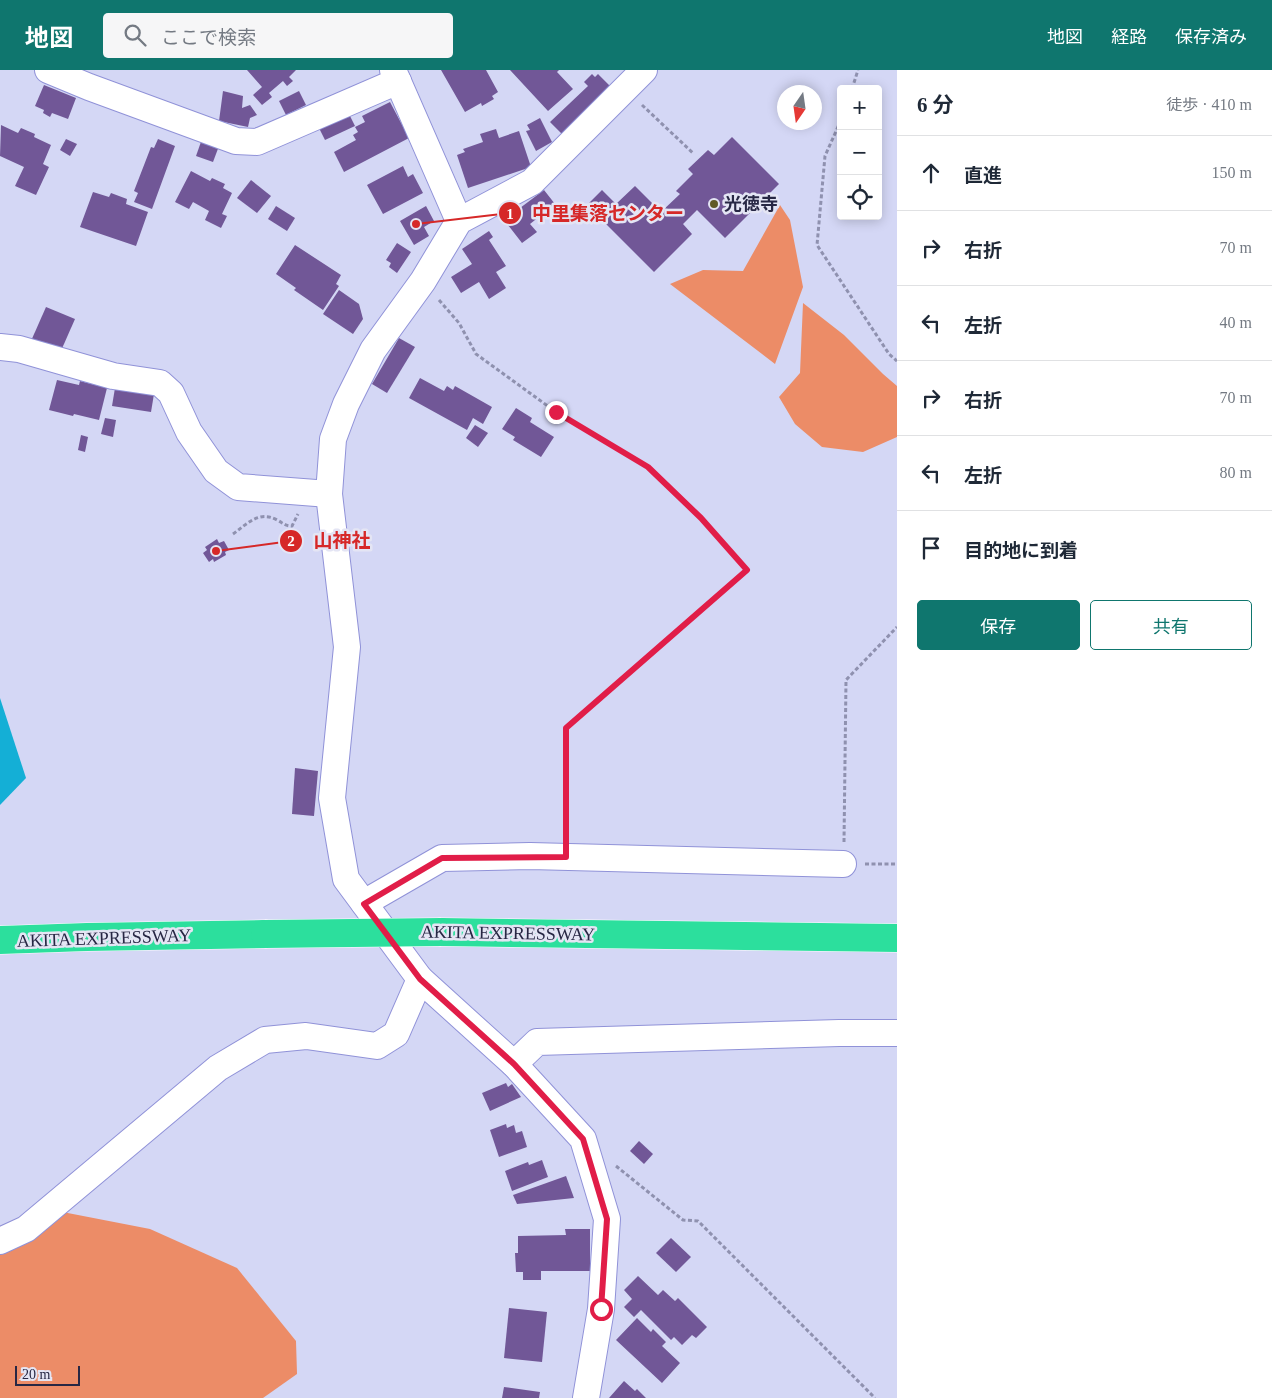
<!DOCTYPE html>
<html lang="ja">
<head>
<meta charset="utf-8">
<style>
	:root { --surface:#fff; --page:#f6f6f7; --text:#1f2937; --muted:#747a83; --line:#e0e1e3; --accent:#0f766e }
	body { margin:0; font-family:"Times New Roman","Noto Sans JP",serif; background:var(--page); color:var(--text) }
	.controls { position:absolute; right:15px; top:15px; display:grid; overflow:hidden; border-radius:5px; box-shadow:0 2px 12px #0003 }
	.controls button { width:45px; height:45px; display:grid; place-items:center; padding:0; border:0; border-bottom:1px solid var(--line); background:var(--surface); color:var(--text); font:25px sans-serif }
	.compass { position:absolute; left:777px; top:15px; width:45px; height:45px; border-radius:50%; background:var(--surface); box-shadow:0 2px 12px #0003; rotate:193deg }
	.scale { position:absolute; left:15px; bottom:12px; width:65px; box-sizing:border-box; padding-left:5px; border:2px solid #272744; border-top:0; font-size:14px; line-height:18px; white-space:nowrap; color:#272744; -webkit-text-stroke:4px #e4e5f4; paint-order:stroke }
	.stop { position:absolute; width:15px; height:15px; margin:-11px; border:4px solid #e11d48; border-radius:50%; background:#fff }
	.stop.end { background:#e11d48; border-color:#fff; box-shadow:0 1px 5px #0008 }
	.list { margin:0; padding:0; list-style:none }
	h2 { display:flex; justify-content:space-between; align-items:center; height:65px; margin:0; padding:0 20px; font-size:21px }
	h2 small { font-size:16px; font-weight:400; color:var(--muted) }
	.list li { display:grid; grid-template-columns:32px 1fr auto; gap:15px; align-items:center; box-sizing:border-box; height:75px; padding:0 20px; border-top:1px solid var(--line) }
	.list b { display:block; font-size:19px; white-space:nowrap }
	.list em { font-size:16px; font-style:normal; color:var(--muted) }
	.actions { display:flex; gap:10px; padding:15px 20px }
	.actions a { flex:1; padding:11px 0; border:1px solid var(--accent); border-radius:5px; text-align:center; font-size:18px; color:var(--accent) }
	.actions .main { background:var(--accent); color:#fff }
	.icon { flex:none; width:28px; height:28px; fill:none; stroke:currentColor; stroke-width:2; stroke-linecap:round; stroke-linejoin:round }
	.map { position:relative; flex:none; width:897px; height:1328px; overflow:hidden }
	header { display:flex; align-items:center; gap:30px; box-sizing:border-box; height:70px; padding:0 25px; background:var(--accent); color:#fff }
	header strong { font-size:24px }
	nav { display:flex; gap:28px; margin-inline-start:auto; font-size:18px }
	.search { width:350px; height:45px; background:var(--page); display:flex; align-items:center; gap:12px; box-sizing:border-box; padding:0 18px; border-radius:5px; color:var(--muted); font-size:19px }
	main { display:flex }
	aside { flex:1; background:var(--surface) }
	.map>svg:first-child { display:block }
</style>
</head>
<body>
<header>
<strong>地図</strong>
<div class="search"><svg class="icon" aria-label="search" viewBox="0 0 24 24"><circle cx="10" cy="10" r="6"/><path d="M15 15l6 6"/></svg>ここで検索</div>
<nav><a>地図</a><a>経路</a><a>保存済み</a></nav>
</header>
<main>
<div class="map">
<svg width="897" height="1328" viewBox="0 0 897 1328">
	<rect width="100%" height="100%" fill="#d4d7f5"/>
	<g fill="#ec8c67">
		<polygon points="780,135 790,150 803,217 775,294 670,214 703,200 743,201"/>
		<polygon points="803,233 844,265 883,304 897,316 897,367 863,382 822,377 795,354 779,327 800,303"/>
		<polygon points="42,1138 150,1159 237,1198 296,1271 297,1304 263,1328 0,1328 0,1156"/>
	</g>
	<polygon fill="#14afd6" points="0,628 26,708 0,735"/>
	<g fill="#715797">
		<polygon points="247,0 296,0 289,7 293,11 287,16 283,11 269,23 272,27 262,35 253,25 262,17"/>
		<polygon points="441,0 486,0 498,22 492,26 494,29 482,36 481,33 465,42"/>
		<polygon points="510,0 559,0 557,2 573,19 548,41"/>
		<polygon points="592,4 595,7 598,4 612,18 563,65 550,52 588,16 584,12"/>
		<polygon points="44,15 76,28 68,49 52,43 50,47 43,43 44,40 35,36"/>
		<polygon points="223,21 243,26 242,38 250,35 257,45 250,48 248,57 219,51"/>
		<polygon points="299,21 306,35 286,45 279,31"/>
		<polygon points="390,32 409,68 344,102 334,82 356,70 353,65 358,62 355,57 365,52 362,46"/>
		<polygon points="349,44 355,56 325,70 319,58"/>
		<polygon points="540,48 552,72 536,81 526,61 530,60 527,55"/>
		<polygon points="1,55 18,63 21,58 35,64 34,67 51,75 43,94 49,97 36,125 15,116 24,97 0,86"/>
		<polygon points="496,59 499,68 519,61 531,97 468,118 457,85 465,82 463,79 483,72 480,64"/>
		<polygon points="732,67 779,114 725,168 697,140 683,154 692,164 654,202 587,135 602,120 616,134 635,116 661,142 680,124 676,121 693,104 688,99 708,80 714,85"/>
		<polygon points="66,69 77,74 70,86 60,80"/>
		<polygon points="158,69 175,76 152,139 134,132 138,123 134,121 151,77 154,78"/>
		<polygon points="202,69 219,76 213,92 196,86"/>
		<polygon points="403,96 408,107 413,104 423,123 383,144 367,115"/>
		<polygon points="191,101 210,111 212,108 225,114 223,118 232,123 222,144 227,146 221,158 205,150 209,141 193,132 189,139 175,132"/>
		<polygon points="251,110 271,126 257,143 237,128"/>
		<polygon points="544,120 555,134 530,154 537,162 522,173 504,150"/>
		<polygon points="93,122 109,127 111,123 127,129 126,134 148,142 136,176 80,157"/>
		<polygon points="276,136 295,148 287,161 268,149"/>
		<polygon points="426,136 434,151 424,157 429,166 414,175 400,151"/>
		<polygon points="489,161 493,167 489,170 506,196 496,202 506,218 489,229 479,212 461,223 451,207 472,194 462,179"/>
		<polygon points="397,173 411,182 397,203 389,197 391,193 386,190"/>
		<polygon points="295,175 341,205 336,214 339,216 323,240 294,220 296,218 276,204"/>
		<polygon points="339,220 359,234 363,249 353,264 323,244"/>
		<polygon points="46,237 75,249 60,283 31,271"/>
		<polygon points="399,268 415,277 387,323 372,314"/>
		<polygon points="420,308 444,321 447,316 453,320 455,316 492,337 483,354 473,348 467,360 409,328"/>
		<polygon points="57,310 79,315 80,311 107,318 99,350 74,344 73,346 49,340"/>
		<polygon points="115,318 154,324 151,342 112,336"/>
		<polygon points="516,338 532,348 530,352 554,367 541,387 513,370 515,367 502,359"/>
		<polygon points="105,348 116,350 113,367 101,364"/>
		<polygon points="475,355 488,363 478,377 466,368"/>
		<polygon points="81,365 88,367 85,382 78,380"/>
		<polygon points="217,469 219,473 224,471 229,480 225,482 226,485 214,492 213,489 209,492 203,483 207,480 205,477"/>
		<polygon points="295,698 318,701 314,746 292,744"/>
		<polygon points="506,1013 508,1017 512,1014 521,1027 490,1041 482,1023"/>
		<polygon points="506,1054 507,1058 514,1055 516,1063 522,1061 527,1077 499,1087 490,1060"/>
		<polygon points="639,1071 653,1084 644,1094 630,1081"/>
		<polygon points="542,1090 548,1107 512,1121 505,1101 528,1092 529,1095"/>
		<polygon points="566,1106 574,1128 517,1134 513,1125"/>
		<polygon points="565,1159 590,1159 590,1201 541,1201 541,1210 523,1210 523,1202 516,1202 515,1183 518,1183 518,1166 566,1165"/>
		<polygon points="671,1168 691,1187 676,1202 656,1183"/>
		<polygon points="638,1206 658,1225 663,1220 675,1231 678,1228 707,1257 696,1268 692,1265 682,1275 674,1267 671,1270 641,1240 634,1247 624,1237 632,1229 624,1220"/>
		<polygon points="509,1238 547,1242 542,1292 504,1288"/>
		<polygon points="637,1248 651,1262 653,1259 666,1272 662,1276 680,1293 662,1313 616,1270"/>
		<polygon points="624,1311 635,1321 637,1319 646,1328 609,1328"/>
		<polygon points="504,1317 540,1322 539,1328 502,1328"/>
	</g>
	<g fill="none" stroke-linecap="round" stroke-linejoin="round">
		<g stroke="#9092d8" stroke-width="28">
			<g id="minor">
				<polyline points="48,0 89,17 236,71 257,72 398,11"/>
				<polyline points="393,0 459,151"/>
				<polyline points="0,277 19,279 113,306 160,313 171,323 189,362 216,401 238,417 329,424"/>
				<polyline points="364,833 442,788 530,786 843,794"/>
				<polyline points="514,994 537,972 839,963 897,963"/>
				<polyline points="0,1171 26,1159 218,998 265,970 306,966 377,976 396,964 420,909"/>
				<polyline points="586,1328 601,1239 607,1149 583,1069 514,994 420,909 346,809 332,728 347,577 329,424 333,369 346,334 373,280 423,211 459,151 532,112 644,0"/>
			</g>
		</g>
		<g stroke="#fff" stroke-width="29">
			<g id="motorway">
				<polyline points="441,862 897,868"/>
				<polyline points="0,870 87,867 265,864"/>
			</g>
		</g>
		<g stroke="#8f91af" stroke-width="3" stroke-dasharray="4 2.5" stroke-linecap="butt">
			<polyline points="852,19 858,0"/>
			<polyline points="642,35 694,84"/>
			<polyline points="841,50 825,86 817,175 889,284 897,291"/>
			<polyline points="439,230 459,253 476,284 556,342 648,397 701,448 747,500 566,658 566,765"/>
			<path d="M233,464C247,454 259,440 277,450C283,453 285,456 292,456L298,444"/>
			<polyline points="844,772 846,610 897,557"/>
			<polyline points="865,794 897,794"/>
			<polyline points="616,1096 683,1150 698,1151 875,1328"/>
		</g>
		<use href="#minor" stroke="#fff" stroke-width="26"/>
		<use href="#motorway" stroke="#2cdf9d" stroke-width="28"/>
		<g stroke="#fff" stroke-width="29" stroke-linecap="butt">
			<polyline id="motorway-bridge" points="265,864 441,862"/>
		</g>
		<use href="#motorway-bridge" stroke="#2cdf9d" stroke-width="28"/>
	</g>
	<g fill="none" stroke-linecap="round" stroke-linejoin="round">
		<polyline stroke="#e11d48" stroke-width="6" points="556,342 648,397 701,448 747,500 566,658 566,787 442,788 364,834 420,909 514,994 583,1069 607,1149 601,1239"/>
	</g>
	<circle fill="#605a26" stroke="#e4e5f4" stroke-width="2" cx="714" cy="134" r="5"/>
	<g text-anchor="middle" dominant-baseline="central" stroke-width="5" stroke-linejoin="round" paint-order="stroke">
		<g font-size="18" font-weight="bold" fill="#272744" stroke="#e4e5f4" text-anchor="start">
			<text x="724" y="134">光徳寺</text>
		</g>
		<g font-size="18" fill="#272744" stroke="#e4e5f4">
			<text transform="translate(508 863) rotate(1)">AKITA EXPRESSWAY</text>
			<text transform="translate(104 868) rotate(-2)">AKITA EXPRESSWAY</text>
		</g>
	</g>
	<path fill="none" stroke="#d62828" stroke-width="2" d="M416 154L510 143M216 481L291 471"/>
	<g fill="#d62828" stroke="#e4e5f4" stroke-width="2">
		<circle cx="416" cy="154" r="5"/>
		<circle cx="216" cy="481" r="5"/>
		<circle cx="510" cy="143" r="12"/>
		<circle cx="291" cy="471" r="12"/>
	</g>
	<g font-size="15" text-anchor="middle" font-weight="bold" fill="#fff">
		<text x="510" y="149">1</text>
		<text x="291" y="476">2</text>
	</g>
	<g font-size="19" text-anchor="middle" font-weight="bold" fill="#d62828" stroke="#e4e5f4" stroke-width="5" stroke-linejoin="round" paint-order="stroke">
		<text x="608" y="150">中里集落センター</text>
		<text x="342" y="477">山神社</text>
	</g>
</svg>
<div class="controls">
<button>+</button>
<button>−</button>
<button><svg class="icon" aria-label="locate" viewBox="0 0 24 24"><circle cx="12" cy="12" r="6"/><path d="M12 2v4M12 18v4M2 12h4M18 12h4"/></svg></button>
</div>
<svg class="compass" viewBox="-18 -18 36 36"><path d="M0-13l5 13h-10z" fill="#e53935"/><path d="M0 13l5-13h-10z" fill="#747a83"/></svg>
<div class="scale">20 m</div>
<div class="stop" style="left:601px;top:1239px"></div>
<div class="stop end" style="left:556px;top:342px"></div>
</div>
<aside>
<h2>6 分<small>徒歩 · 410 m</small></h2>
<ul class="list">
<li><svg class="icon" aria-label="ahead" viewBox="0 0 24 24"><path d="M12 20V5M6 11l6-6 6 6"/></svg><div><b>直進</b></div><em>150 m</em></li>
<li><svg class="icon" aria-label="right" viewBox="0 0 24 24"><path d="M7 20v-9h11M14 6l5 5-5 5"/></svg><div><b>右折</b></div><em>70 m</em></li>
<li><svg class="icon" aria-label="left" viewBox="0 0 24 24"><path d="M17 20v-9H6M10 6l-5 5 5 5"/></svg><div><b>左折</b></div><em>40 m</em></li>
<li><svg class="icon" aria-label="right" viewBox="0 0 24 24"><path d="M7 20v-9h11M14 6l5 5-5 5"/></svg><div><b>右折</b></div><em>70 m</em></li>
<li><svg class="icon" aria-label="left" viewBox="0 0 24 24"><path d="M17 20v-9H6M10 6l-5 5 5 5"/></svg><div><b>左折</b></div><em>80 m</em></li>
<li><svg class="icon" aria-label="arrive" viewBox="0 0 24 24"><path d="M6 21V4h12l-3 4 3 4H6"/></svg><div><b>目的地に到着</b></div></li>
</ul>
<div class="actions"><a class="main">保存</a><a>共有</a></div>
</aside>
</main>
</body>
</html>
